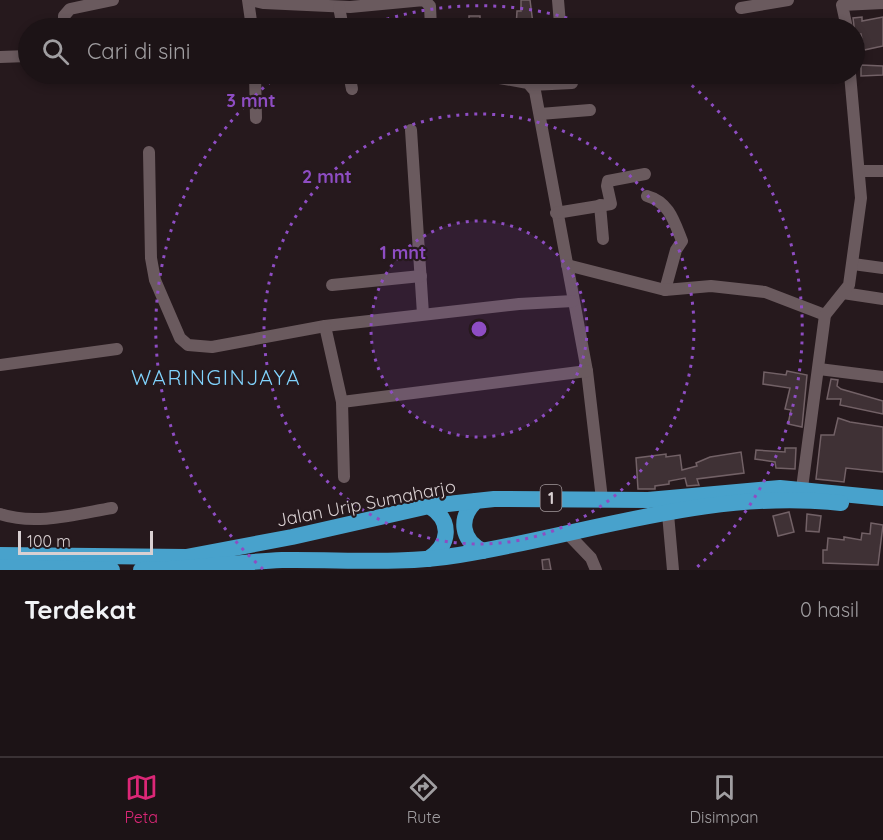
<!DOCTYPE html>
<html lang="id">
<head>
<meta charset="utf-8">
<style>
	:root { --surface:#1c1316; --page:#292023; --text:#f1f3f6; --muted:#a09ea1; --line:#3a3235; --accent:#db2777 }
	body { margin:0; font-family:Quicksand,sans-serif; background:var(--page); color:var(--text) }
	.scale { position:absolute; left:18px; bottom:15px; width:135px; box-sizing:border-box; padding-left:6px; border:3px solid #d9d0d2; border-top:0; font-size:16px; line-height:21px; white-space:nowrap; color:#d9d0d2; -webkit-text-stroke:4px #26191d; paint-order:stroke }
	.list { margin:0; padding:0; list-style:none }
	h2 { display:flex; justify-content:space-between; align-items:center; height:78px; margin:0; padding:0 24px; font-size:26px }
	h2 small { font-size:20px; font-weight:400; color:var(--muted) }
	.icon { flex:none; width:33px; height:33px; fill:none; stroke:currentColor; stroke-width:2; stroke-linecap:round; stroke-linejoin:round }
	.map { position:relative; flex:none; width:883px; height:570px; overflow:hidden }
	.search { position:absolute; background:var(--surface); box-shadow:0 3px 9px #0003; left:18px; right:18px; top:18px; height:66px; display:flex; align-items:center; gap:15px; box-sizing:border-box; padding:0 21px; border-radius:33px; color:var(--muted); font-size:22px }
	.sheet { height:186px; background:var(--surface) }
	nav { display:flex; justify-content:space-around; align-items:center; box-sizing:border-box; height:84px; border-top:2px solid var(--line); background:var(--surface); font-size:16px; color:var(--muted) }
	nav a { display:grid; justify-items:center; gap:3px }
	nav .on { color:var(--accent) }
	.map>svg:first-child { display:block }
</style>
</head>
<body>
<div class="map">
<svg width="883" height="570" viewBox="0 0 883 570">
	<rect width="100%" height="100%" fill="#26191d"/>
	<g fill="#3f3135" stroke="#726166" stroke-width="1.5">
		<polygon points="521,0 530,0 533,24 523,23 522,28 516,28 517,11 521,11"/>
		<rect x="469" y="16" width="11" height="12"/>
		<polygon points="862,17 862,21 883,17 883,46 864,50 861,34 855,34 853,18"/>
		<polygon points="861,65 883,66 883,75 861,76"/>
		<polygon points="787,371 807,375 802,427 788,424 791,410 785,409 790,388 763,384 764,372 786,375"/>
		<polygon points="831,379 838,380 837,386 841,389 883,401 883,414 840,405 841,399 827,399"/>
		<polygon points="838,418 850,422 883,427 883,472 846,468 844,482 816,479 821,435 834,435"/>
		<polygon points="785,448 796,448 795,469 776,468 775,462 755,459 756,450 785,452"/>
		<polygon points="741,452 744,473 697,479 699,485 687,486 685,478 669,481 669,484 655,486 655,489 638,489 636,458 666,454 666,457 680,455 682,470 697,466 696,463 710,457"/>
		<polygon points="789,512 794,532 778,536 773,516"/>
		<polygon points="807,514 821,516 819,532 806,531"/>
		<polygon points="871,523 883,525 878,565 823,563 823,550 827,550 828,538 844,540 844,537 861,540 862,533 870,534"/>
		<polygon points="549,559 551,570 543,570 542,560"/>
	</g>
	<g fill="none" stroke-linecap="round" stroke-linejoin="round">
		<g stroke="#6a5a5e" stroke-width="12">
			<polyline points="248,0 252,28"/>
			<polyline points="249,0 264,3 350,7 424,0 430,6 431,28"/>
			<polyline points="558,0 560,24"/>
			<polyline points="339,7 343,28"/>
			<polyline points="741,8 788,0"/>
			<polyline points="64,28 64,16 70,9 113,0"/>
			<polyline points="847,28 842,5 883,3"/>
			<polyline points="0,57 28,56"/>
			<polyline points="255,74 256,118"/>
			<polyline points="349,74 352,89"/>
			<polyline points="477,74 528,83 535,91 587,371 602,499"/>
			<polyline points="792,77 792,74"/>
			<polyline points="531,85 572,83"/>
			<polyline points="540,114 590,110"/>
			<polyline points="411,130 423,314"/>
			<polyline points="149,152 151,258 155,280 180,338 188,345 212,347 325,326 519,304 573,301"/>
			<polyline points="859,171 883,171"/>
			<path d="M647,196C669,202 674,221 682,241L676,250L665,290"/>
			<polyline points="600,205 603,239"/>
			<polyline points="556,213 611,204 607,186 608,181 645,174"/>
			<polyline points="853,264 883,268"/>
			<polyline points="567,265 665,290 711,286 765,292 825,315"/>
			<polyline points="332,285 421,276"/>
			<polyline points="843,293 883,299"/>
			<polyline points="325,326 342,402 344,477"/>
			<polyline points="0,365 117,349"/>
			<polyline points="819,369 883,377"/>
			<polyline points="342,402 587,371"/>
			<polyline points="802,488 825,315 849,285 861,198 850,74"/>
			<path d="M0,514C35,526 77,514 112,508"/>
			<polyline points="668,514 673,570"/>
			<polyline points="567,533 591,558 596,570"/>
		</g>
		<g stroke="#48a2cc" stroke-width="16">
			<path d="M476,501C458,518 461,540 483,551"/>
			<polyline points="0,555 186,557 292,537 429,506 494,499 648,500 780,488 883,498"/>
			<path d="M428,559C450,545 453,521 429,506"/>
			<polyline points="0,567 112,570"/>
			<path d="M141,570C188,570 235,562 282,560C342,559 399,565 459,555C584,535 712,488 841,503"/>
		</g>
	</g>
	<circle cx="479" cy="329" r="108" fill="#8e4dc3" fill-opacity=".12"/>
	<g fill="none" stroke="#8e4dc3" stroke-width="3" stroke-dasharray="3 6">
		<circle cx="479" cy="329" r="108"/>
		<circle cx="479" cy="329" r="215"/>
		<path d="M263 569A323 323 0 0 1 280 74M361 28A323 323 0 0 1 597 28M678 74A323 323 0 0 1 695 569"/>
	</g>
	<g text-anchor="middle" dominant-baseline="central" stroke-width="4.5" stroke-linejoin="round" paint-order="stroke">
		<rect fill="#26191d" stroke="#a3999c" stroke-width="1.5" x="540.5" y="485" width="21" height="26" rx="4.5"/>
		<g font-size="16" font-weight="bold" fill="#d9d0d2">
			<text x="551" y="498">1</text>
		</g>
		<g font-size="18" fill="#d9d0d2" stroke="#26191d">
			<text transform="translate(366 503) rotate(-11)">Jalan Urip Sumaharjo</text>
		</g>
		<g font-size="21" letter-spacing="1.5" fill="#81d4fe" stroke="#26191d">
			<text x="216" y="377">WARINGINJAYA</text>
		</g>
	</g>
	<circle cx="479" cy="329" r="9" fill="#8e4dc3" stroke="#26191d" stroke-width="3"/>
	<g font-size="18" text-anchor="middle" font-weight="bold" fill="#8e4dc3" stroke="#26191d" stroke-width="4.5" stroke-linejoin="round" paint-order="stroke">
		<text x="251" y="107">3 mnt</text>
		<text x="327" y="183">2 mnt</text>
		<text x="403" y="259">1 mnt</text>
	</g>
</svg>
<div class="scale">100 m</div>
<div class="search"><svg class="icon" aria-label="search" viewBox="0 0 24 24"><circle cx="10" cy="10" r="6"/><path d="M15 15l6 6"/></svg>Cari di sini</div>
</div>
<section class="sheet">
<h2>Terdekat<small>0 hasil</small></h2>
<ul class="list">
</ul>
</section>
<nav>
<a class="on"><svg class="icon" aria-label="map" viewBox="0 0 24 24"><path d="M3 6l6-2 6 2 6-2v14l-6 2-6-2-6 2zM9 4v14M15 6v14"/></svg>Peta</a>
<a><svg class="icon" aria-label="directions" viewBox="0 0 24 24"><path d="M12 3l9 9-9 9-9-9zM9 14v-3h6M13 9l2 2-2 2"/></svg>Rute</a>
<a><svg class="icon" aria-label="saved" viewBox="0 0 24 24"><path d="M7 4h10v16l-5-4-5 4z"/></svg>Disimpan</a>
</nav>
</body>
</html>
